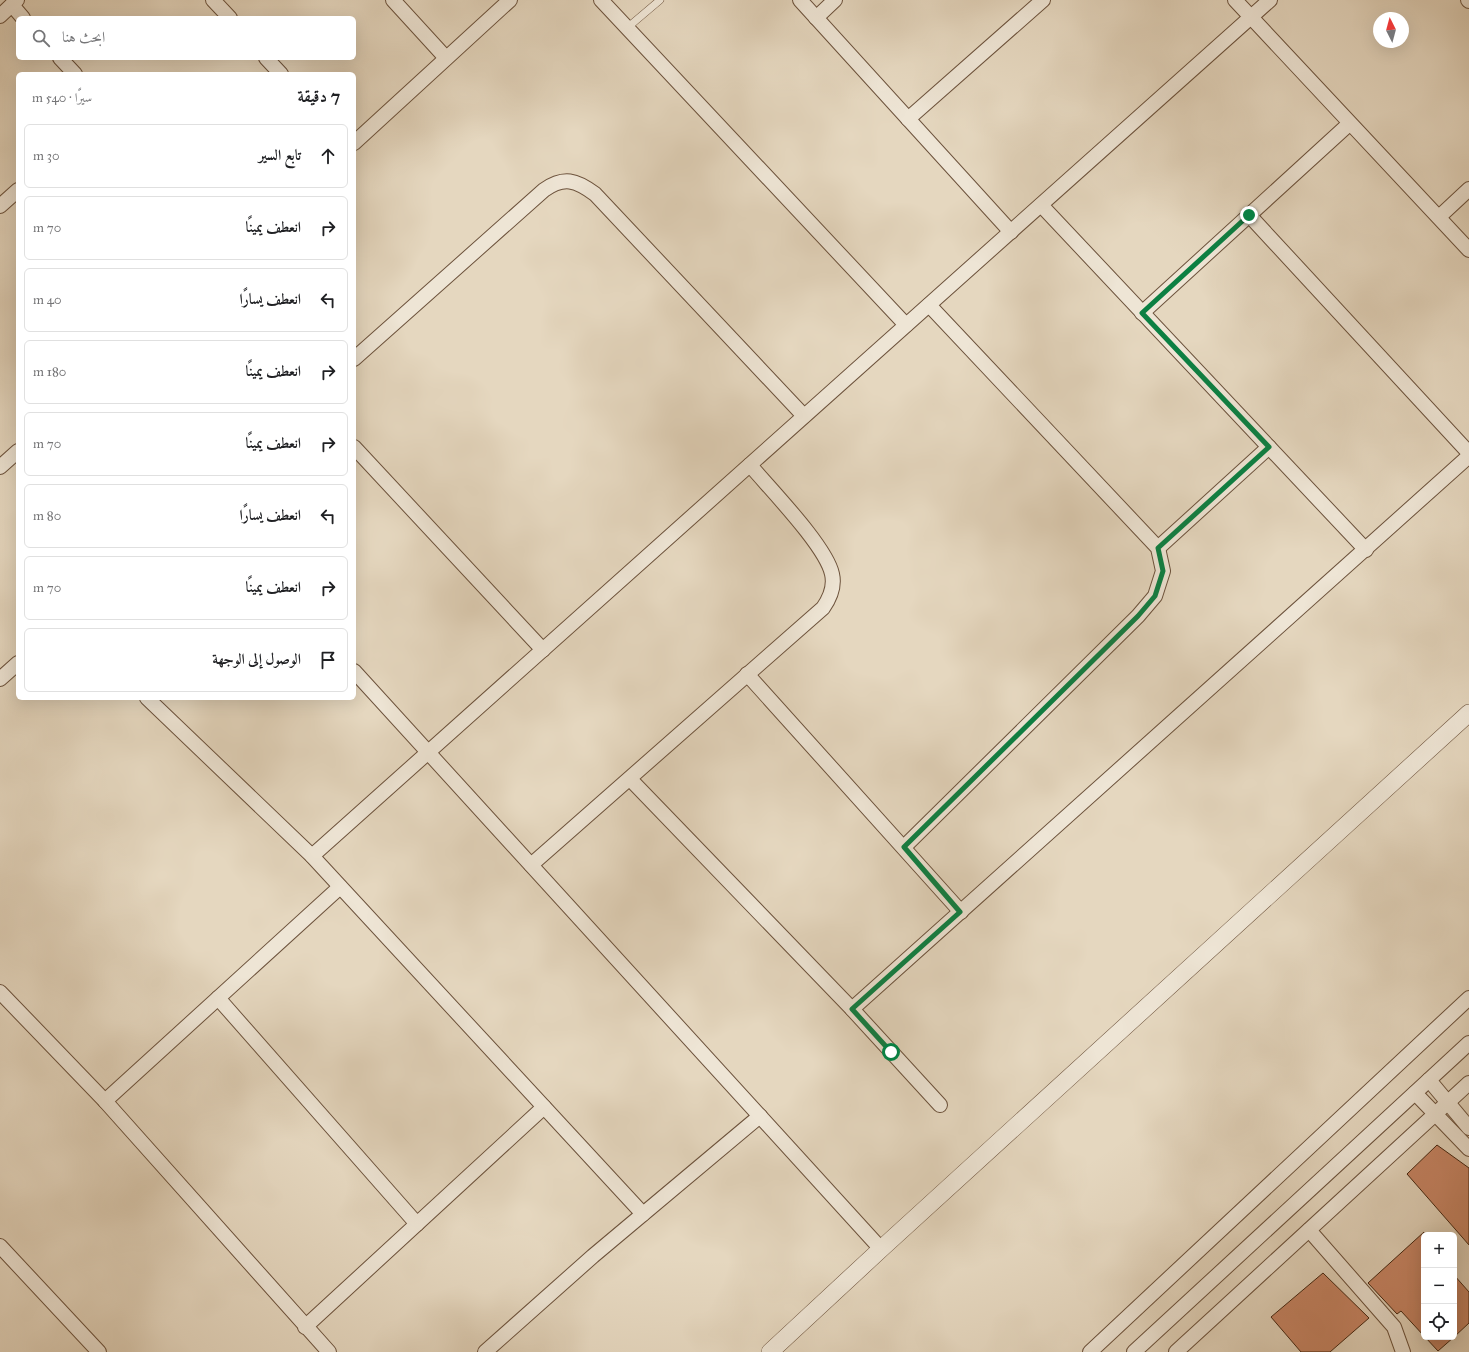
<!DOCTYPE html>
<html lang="ar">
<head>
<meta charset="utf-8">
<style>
	:root { --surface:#fff; --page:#f2f2f2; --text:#202124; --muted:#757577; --line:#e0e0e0 }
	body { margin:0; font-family:"IM FELL Great Primer",Amiri,serif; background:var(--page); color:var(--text); direction:rtl }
	.controls { position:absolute; right:12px; bottom:12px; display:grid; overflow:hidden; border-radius:6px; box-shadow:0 4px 16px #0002 }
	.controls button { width:36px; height:36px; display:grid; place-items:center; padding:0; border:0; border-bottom:1px solid var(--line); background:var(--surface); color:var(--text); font:20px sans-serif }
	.compass { position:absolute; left:1373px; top:12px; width:36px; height:36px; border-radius:50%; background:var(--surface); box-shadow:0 4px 16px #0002; rotate:354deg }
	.stop { position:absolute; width:12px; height:12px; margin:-9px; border:3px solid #0b8043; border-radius:50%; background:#fff }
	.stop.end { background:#0b8043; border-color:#fff; box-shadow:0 1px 4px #0008 }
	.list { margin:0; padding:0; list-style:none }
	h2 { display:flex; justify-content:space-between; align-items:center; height:52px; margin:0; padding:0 16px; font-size:17px }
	h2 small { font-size:13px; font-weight:400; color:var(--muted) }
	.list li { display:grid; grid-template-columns:26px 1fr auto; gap:12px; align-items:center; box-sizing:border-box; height:64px; margin:0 8px 8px; padding:0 8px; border:1px solid var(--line); border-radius:6px }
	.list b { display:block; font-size:15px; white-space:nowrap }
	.list em { font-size:13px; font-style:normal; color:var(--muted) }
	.icon { flex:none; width:22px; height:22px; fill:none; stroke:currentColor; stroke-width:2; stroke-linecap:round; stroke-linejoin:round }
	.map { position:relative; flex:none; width:1469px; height:1352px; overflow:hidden; direction:ltr }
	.search { position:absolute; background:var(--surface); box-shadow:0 4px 16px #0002; left:16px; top:16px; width:340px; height:44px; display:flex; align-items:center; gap:10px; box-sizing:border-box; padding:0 14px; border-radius:6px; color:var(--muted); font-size:15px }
	.panel { position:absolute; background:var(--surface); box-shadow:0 4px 16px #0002; left:16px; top:72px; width:340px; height:628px; border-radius:6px; direction:rtl }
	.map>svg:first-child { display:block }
</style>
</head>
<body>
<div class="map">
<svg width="1469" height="1352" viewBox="0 0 1469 1352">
	<rect width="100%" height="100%" fill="#e5d7bf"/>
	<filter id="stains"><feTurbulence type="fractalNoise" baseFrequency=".005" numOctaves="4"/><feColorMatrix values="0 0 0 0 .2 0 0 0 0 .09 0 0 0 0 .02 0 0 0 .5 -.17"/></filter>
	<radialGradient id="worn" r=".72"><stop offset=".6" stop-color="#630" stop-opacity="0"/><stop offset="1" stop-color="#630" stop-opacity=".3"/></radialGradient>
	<g fill="#c88666" stroke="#432510">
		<polygon points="1437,1145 1469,1168 1469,1245 1407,1174"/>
		<polygon points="1424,1232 1424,1336 1401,1311 1397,1314 1368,1283"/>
		<polygon points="1323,1273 1369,1318 1330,1352 1301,1352 1271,1317"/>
		<polygon points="1454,1275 1469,1292 1469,1323 1454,1337"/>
		<polygon points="1425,1337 1454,1337 1438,1351"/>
	</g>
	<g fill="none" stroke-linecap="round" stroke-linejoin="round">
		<g stroke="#6c523c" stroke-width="8">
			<polyline id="service" points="627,28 660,0"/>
		</g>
		<g stroke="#6c523c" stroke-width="16">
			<g id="minor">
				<polyline points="213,0 230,18"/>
				<polyline points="393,0 446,58"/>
				<polyline points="601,0 906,325"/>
				<polyline points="800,0 1011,232"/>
				<polyline points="1235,0 1469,250"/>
				<polyline points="1468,0 1469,1"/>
				<polyline points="12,5 23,18"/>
				<polyline points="0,16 17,0"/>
				<polyline points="816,18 835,0"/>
				<polyline points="60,58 75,74"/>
				<polyline points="266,58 281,74"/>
				<polyline points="908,119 1043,0"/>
				<polyline points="354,143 510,0"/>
				<polyline points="1041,205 1366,550"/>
				<polyline points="0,206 18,190"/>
				<polyline points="1249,215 1469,453"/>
				<polyline points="1439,217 1469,189"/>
				<polyline points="1142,313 1349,124"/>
				<path d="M354,359L544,190C564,176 576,180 595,194L804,416"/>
				<polyline points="354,447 543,650"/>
				<polyline points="0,467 18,451"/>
				<polyline points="1158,548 1269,447"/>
				<polyline points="354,671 881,1249"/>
				<polyline points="747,674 961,912"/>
				<polyline points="0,679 18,663"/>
				<polyline points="147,698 312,856 643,1214"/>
				<polyline points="630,779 852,1009 940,1105"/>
				<polyline points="904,847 1138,616 1155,596 1163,571 1158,548 929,305"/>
				<polyline points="312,856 1270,0"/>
				<path d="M531,865L823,608C830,598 835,587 832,574C826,546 770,489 750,465"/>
				<polyline points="0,992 105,1101 329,1352"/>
				<polyline points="218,998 417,1224"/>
				<polyline points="852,1009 1469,456"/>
				<polyline points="1429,1080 1469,1128"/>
				<polyline points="1415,1093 1469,1149"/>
				<polyline points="105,1101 340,887"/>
				<polyline points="1309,1230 1394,1327 1403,1352"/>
				<polyline points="0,1246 99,1352"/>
				<polyline points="305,1327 544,1107"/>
				<polyline points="485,1352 593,1256 760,1116"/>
				<polyline points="1090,1352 1469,998"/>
				<polyline points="1134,1352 1469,1043"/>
				<polyline points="1176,1352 1469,1083"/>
			</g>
		</g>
		<g stroke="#6c523c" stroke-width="18">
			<polyline id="tertiary" points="770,1352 881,1249 1469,713"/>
		</g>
		<use href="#service" stroke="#eee5d5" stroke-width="7"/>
		<use href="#minor" stroke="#eee5d5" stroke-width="14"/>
		<use href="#tertiary" stroke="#eee5d5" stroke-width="17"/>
	</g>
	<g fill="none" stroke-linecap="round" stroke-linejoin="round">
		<polyline stroke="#0b8043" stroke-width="5" points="891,1052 852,1009 960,912 904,847 1138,616 1155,596 1163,571 1158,548 1269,447 1142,313 1249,215"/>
	</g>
	<rect width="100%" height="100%" filter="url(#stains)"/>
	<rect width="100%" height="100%" fill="url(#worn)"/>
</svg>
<div class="controls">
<button>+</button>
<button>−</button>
<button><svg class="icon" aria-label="locate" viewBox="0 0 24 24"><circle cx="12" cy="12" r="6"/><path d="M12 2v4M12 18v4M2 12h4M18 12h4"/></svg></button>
</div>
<svg class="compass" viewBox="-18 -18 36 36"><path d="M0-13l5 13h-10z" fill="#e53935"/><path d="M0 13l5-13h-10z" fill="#757577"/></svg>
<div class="stop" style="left:891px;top:1052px"></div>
<div class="stop end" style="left:1249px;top:215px"></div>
<div class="search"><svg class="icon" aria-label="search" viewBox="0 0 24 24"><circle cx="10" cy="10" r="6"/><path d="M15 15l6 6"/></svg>ابحث هنا</div>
<section class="panel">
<h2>7 دقيقة<small>سيرًا · 540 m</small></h2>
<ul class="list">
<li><svg class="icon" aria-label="ahead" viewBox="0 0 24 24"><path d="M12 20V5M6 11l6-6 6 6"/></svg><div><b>تابع السير</b></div><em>30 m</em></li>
<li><svg class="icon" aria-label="right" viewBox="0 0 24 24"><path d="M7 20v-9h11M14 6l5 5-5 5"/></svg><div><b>انعطف يمينًا</b></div><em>70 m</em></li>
<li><svg class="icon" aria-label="left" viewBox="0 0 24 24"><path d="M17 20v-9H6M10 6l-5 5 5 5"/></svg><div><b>انعطف يسارًا</b></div><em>40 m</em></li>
<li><svg class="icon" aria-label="right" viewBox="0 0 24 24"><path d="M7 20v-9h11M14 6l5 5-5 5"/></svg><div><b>انعطف يمينًا</b></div><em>180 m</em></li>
<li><svg class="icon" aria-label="right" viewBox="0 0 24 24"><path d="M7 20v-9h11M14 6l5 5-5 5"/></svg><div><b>انعطف يمينًا</b></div><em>70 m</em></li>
<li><svg class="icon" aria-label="left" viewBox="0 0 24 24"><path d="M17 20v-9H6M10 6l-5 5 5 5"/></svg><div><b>انعطف يسارًا</b></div><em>80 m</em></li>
<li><svg class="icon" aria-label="right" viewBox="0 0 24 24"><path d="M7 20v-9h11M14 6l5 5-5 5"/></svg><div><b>انعطف يمينًا</b></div><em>70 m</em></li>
<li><svg class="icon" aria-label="arrive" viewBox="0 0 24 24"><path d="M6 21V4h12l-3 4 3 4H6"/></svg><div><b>الوصول إلى الوجهة</b></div></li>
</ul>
</section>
</div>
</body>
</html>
